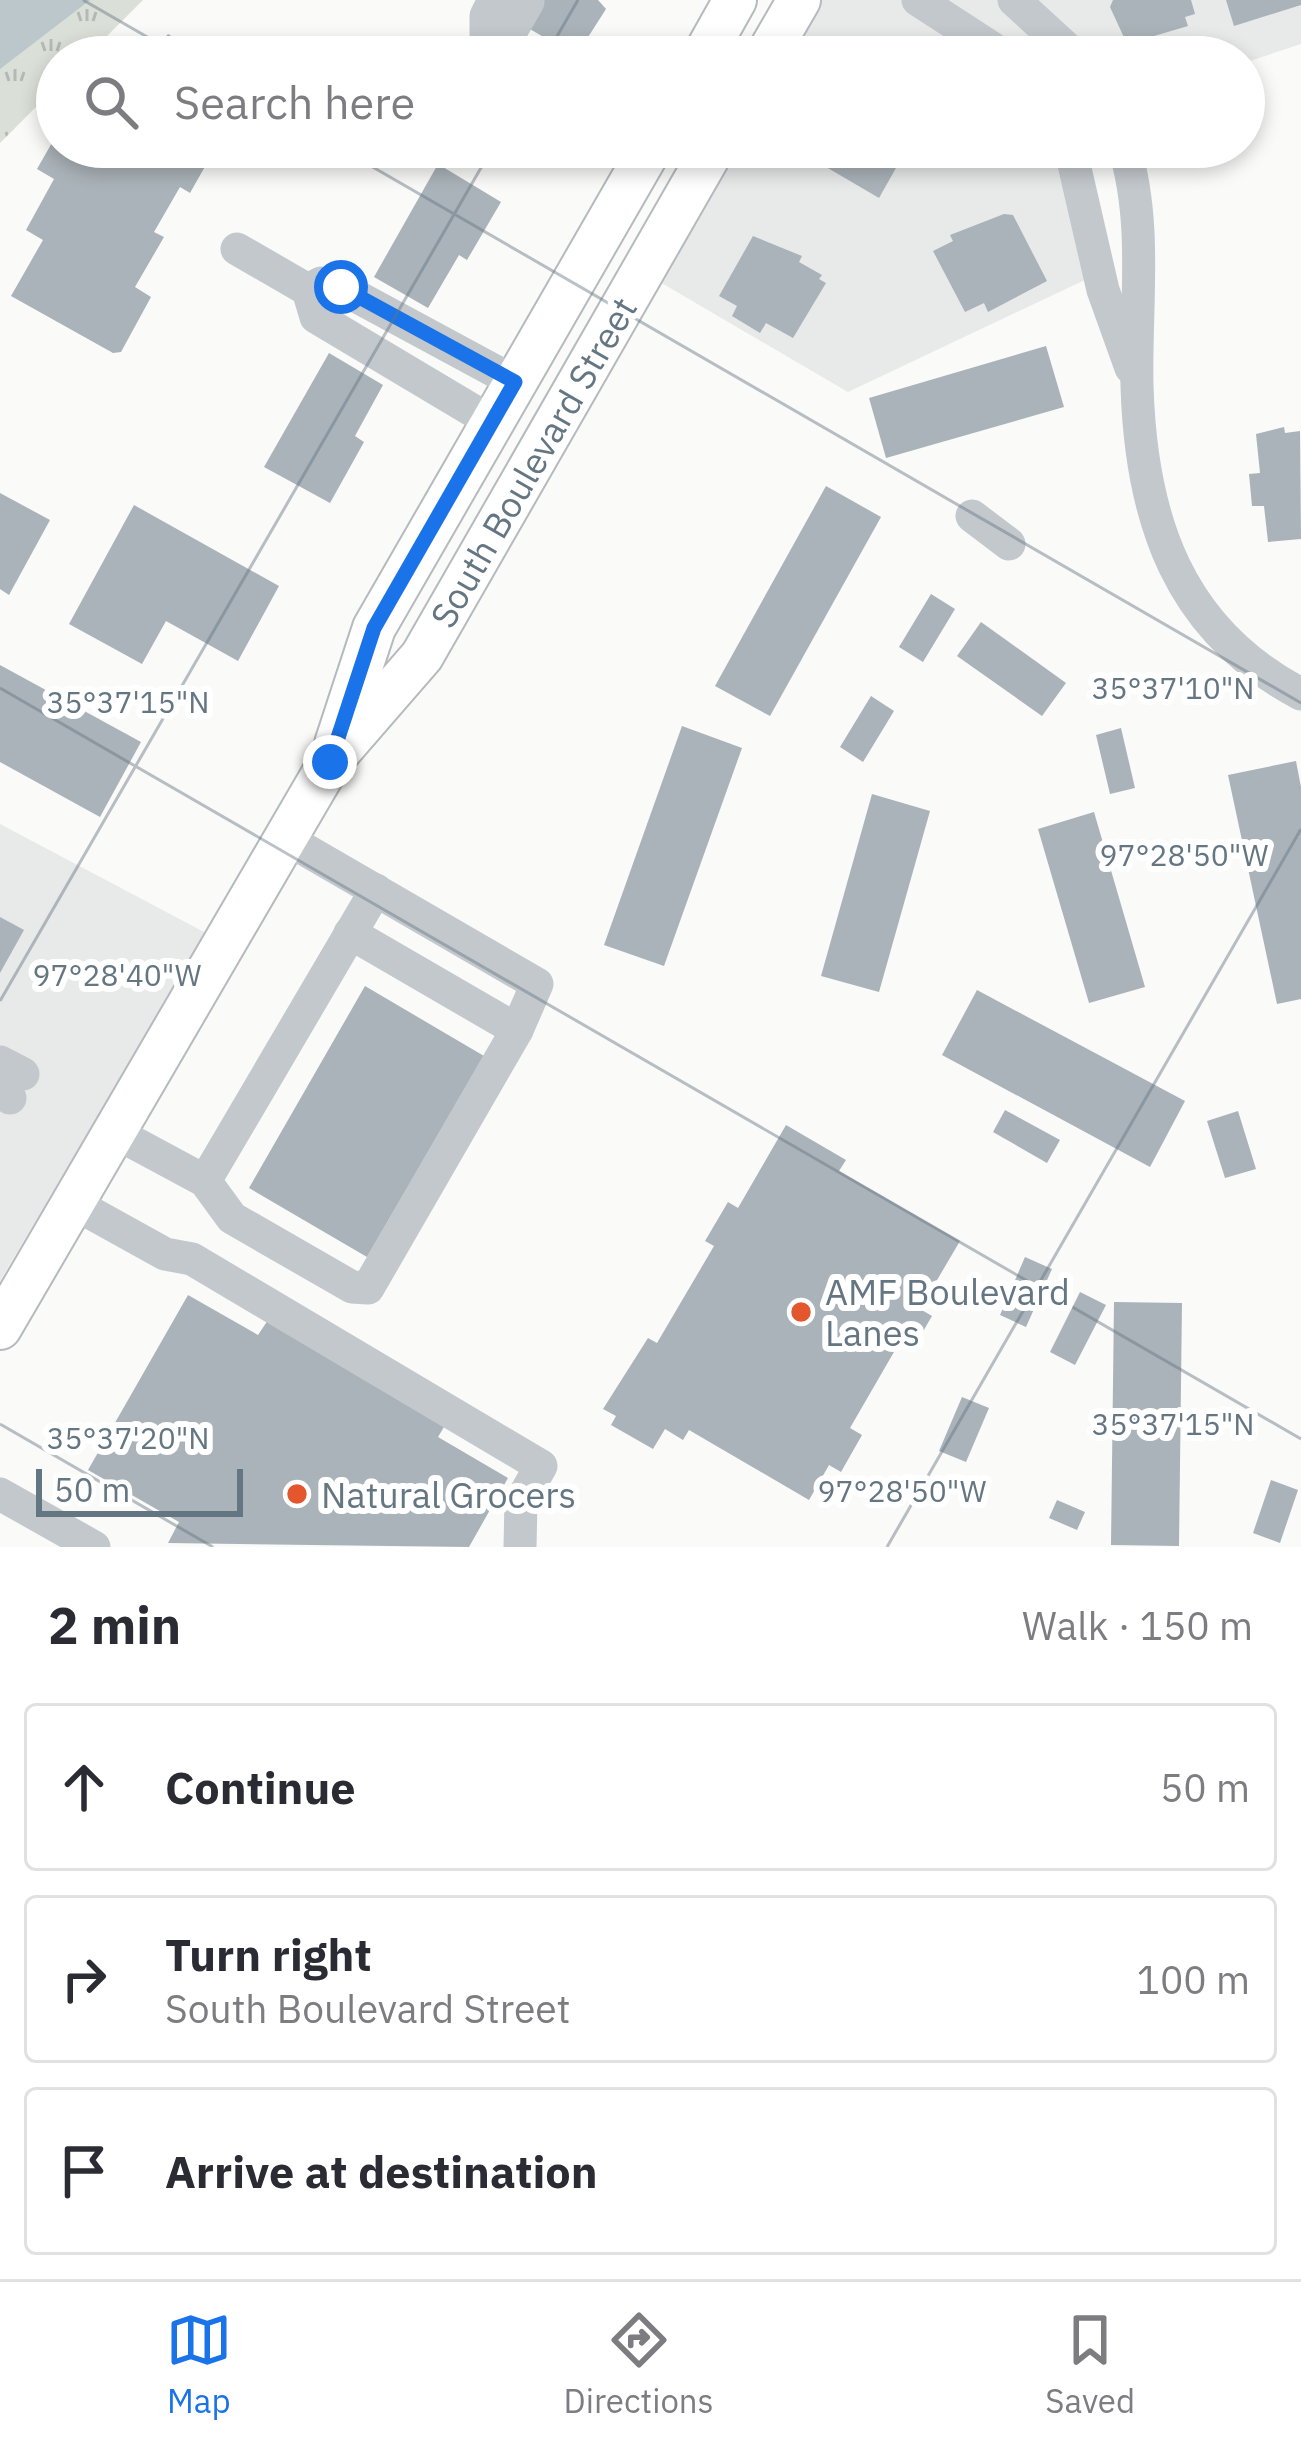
<!DOCTYPE html>
<html lang="en">
<head>
<meta charset="utf-8">
<style>
	:root { --surface:#fff; --page:#f2f2f3; --text:#2b2b33; --muted:#7c7c81; --line:#e1e1e2; --accent:#1a73e8 }
	body { margin:0; font-family:"IBM Plex Sans",sans-serif; background:var(--page); color:var(--text) }
	.scale { position:absolute; left:36px; bottom:30px; width:207px; box-sizing:border-box; padding-left:12px; border:6px solid #657683; border-top:0; font-size:33px; line-height:42px; white-space:nowrap; color:#657683; -webkit-text-stroke:9px #fff; paint-order:stroke }
	.stop { position:absolute; width:36px; height:36px; margin:-27px; border:9px solid #1a73e8; border-radius:50%; background:#fff }
	.stop.end { background:#1a73e8; border-color:#fff; box-shadow:0 3px 12px #0008 }
	.list { margin:0; padding:0; list-style:none }
	h2 { display:flex; justify-content:space-between; align-items:center; height:156px; margin:0; padding:0 48px; font-size:51px }
	h2 small { font-size:39px; font-weight:400; color:var(--muted) }
	.list li { display:grid; grid-template-columns:78px 1fr auto; gap:36px; align-items:center; box-sizing:border-box; height:168px; margin:0 24px 24px; padding:0 24px; border:3px solid var(--line); border-radius:12px }
	.list b { display:block; font-size:45px; white-space:nowrap }
	.list p { margin:0; font-size:39px; white-space:nowrap; color:var(--muted) }
	.list em { font-size:39px; font-style:normal; color:var(--muted) }
	.icon { flex:none; width:66px; height:66px; fill:none; stroke:currentColor; stroke-width:2; stroke-linecap:round; stroke-linejoin:round }
	.map { position:relative; flex:none; width:1301px; height:1547px; overflow:hidden }
	.search { position:absolute; background:var(--surface); box-shadow:0 6px 18px #0003; left:36px; right:36px; top:36px; height:132px; display:flex; align-items:center; gap:30px; box-sizing:border-box; padding:0 42px; border-radius:66px; color:var(--muted); font-size:45px }
	.sheet { height:732px; background:var(--surface) }
	nav { display:flex; justify-content:space-around; align-items:center; box-sizing:border-box; height:168px; border-top:3px solid var(--line); background:var(--surface); font-size:33px; color:var(--muted) }
	nav a { display:grid; justify-items:center; gap:6px }
	nav .on { color:var(--accent) }
	.map>svg:first-child { display:block }
</style>
</head>
<body>
<div class="map">
<svg width="1301" height="1547" viewBox="0 0 1301 1547">
	<defs>
		<pattern id="park-tufts" width="24" height="20" patternUnits="userSpaceOnUse" patternTransform="scale(3)"><rect width="24" height="20" fill="#dadfd7"/><path d="M3 7l-1-3M5 7V3M7 7l1-3M15 17l-1-3M17 17v-4M19 17l1-3" fill="none" stroke="#b4b9b4"/></pattern>
	</defs>
	<rect width="100%" height="100%" fill="#fafaf8"/>
	<g fill="#e8e9e9">
		<polygon points="814,0 1301,0 1301,44 1244,63 1244,57 781,57"/>
		<polygon points="729,147 1052,147 1087,279 848,392 653,278"/>
		<polygon points="0,824 206,933 0,1281"/>
	</g>
	<polygon fill="url(#park-tufts)" points="0,0 143,0 86,57 57,57 57,86 0,143"/>
	<polygon fill="#bbc7cb" points="0,0 90,0 0,69"/>
	<g fill="#aab3b9">
		<polygon points="526,0 598,0 606,9 576,56 523,25"/>
		<polygon points="1113,0 1191,0 1195,14 1185,17 1188,26 1127,44 1110,7"/>
		<polygon points="1226,0 1301,0 1301,5 1234,26"/>
		<polygon points="168,34 206,57 148,57"/>
		<polygon points="57,134 57,147 216,147 190,193 180,187 154,232 164,237 135,287 151,297 121,352 113,353 11,296 43,240 26,230 54,179 37,169"/>
		<polygon points="830,147 890,147 882,160 896,168 879,198 821,164"/>
		<polygon points="438,164 501,202 467,260 459,255 428,308 374,277"/>
		<polygon points="1004,214 1013,215 1047,281 988,312 984,303 965,312 933,251 953,241 950,235"/>
		<polygon points="753,236 802,256 799,262 822,275 819,279 826,283 793,338 766,323 760,333 732,316 737,306 719,296"/>
		<polygon points="1046,346 1064,407 886,458 869,398"/>
		<polygon points="329,353 383,385 355,436 364,442 330,503 264,467"/>
		<polygon points="1284,427 1285,433 1300,431 1301,539 1268,542 1264,506 1252,506 1249,474 1260,473 1256,434"/>
		<polygon points="826,486 881,517 770,716 715,686"/>
		<polygon points="0,493 50,520 9,595 0,589"/>
		<polygon points="134,505 279,586 238,661 166,621 142,664 69,624"/>
		<polygon points="931,594 955,609 923,662 899,647"/>
		<polygon points="981,622 1066,683 1042,716 957,656"/>
		<polygon points="0,665 141,742 100,817 0,762"/>
		<polygon points="871,696 894,711 863,762 840,747"/>
		<polygon points="682,726 742,748 664,966 604,945"/>
		<polygon points="1121,728 1135,788 1110,794 1096,735"/>
		<polygon points="1296,761 1301,787 1301,999 1277,1004 1228,775"/>
		<polygon points="872,794 930,811 879,992 821,976"/>
		<polygon points="1094,812 1145,987 1089,1003 1038,829"/>
		<polygon points="0,917 24,930 0,973"/>
		<polygon points="365,986 484,1056 367,1257 249,1188"/>
		<polygon points="977,990 1185,1101 1150,1167 942,1055"/>
		<polygon points="1005,1110 1060,1140 1047,1163 993,1132"/>
		<polygon points="1238,1111 1256,1169 1225,1178 1207,1121"/>
		<polygon points="786,1125 846,1160 839,1171 960,1241 920,1309 932,1316 911,1352 898,1345 850,1428 862,1435 841,1472 829,1465 809,1500 689,1430 683,1440 665,1429 653,1449 611,1425 616,1416 603,1409 648,1338 657,1343 714,1246 705,1241 728,1202 738,1208"/>
		<polygon points="1025,1257 1052,1269 1026,1327 1000,1315"/>
		<polygon points="1080,1292 1106,1305 1075,1365 1050,1352"/>
		<polygon points="188,1295 258,1335 268,1320 447,1422 438,1437 508,1478 469,1547 168,1543 179,1522 88,1470"/>
		<polygon points="1114,1302 1182,1303 1179,1546 1111,1545"/>
		<polygon points="962,1397 989,1408 966,1462 939,1451"/>
		<polygon points="1271,1480 1298,1490 1280,1543 1253,1533"/>
		<polygon points="1057,1500 1085,1512 1077,1530 1049,1518"/>
	</g>
	<g fill="none" stroke-linecap="round" stroke-linejoin="round">
		<g stroke="#b5babe" stroke-width="46">
			<g id="major">
				<polyline points="703,57 735,0"/>
				<polyline points="766,57 799,0"/>
				<polyline points="336,744 374,628 651,147"/>
				<polyline points="0,1328 330,762 422,656 714,147"/>
			</g>
		</g>
		<g stroke="#c3c8cc" stroke-width="33">
			<polyline points="918,0 1006,57"/>
			<polyline points="1014,0 1076,57"/>
			<polyline points="486,57 486,16 494,0"/>
			<polyline points="496,57 528,2"/>
			<polyline points="1070,147 1103,290 1131,368"/>
			<path d="M1124,147C1148,223 1135,308 1137,386C1141,519 1178,630 1301,694"/>
			<polyline points="237,249 308,290 321,283 341,288 515,382"/>
			<polyline points="308,290 316,317 492,422"/>
			<polyline points="972,516 1009,544"/>
			<polyline points="350,933 517,1030"/>
			<polyline points="0,1062 23,1074"/>
			<polyline points="0,1092 10,1098"/>
			<polyline points="114,1132 205,1181 232,1218 352,1287 368,1288 517,1030 537,984 285,838"/>
			<polyline points="205,1181 376,890"/>
			<polyline points="73,1203 165,1254 192,1259 541,1466 521,1501 520,1547"/>
			<polyline points="0,1494 94,1547"/>
		</g>
		<use href="#major" stroke="#fff" stroke-width="42"/>
	</g>
	<g fill="none" stroke-linecap="round" stroke-linejoin="round">
		<polyline stroke="#1a73e8" stroke-width="15" points="330,762 374,628 515,382 341,287"/>
	</g>
	<path fill="none" stroke="#657683" stroke-width="3" stroke-opacity="0.45" d="M83,0L182,57M545,57L578,0M338,147L1301,703M0,688L1301,1439M0,1001L493,147M0,1424L213,1547M887,1547L1301,829"/>
	<g fill="#e4572e" stroke="#fff" stroke-width="4.5">
		<circle cx="801" cy="1312" r="12"/>
		<circle cx="297" cy="1494" r="12"/>
	</g>
	<g text-anchor="middle" dominant-baseline="central" stroke-width="12" stroke-linejoin="round" paint-order="stroke">
		<g font-size="36" fill="#657683" stroke="#fff">
			<text transform="translate(533 462) rotate(-60)">South Boulevard Street</text>
		</g>
		<g font-size="36" fill="#657683" stroke="#fff" text-anchor="start">
			<text x="825" y="1291">AMF Boulevard<tspan x="825" dy="41">Lanes</tspan></text>
			<text x="321" y="1494">Natural Grocers</text>
		</g>
	</g>
	<g font-size="30" text-anchor="middle" fill="#657683" stroke="#fff" stroke-width="12" stroke-linejoin="round" paint-order="stroke">
		<text x="1173" y="699">35°37'10"N</text>
		<text x="128" y="713">35°37'15"N</text>
		<text x="1184" y="866">97°28'50"W</text>
		<text x="117" y="986">97°28'40"W</text>
		<text x="1173" y="1435">35°37'15"N</text>
		<text x="128" y="1449">35°37'20"N</text>
		<text x="902" y="1502">97°28'50"W</text>
	</g>
</svg>
<div class="scale">50 m</div>
<div class="stop" style="left:341px;top:287px"></div>
<div class="stop end" style="left:330px;top:762px"></div>
<div class="search"><svg class="icon" aria-label="search" viewBox="0 0 24 24"><circle cx="10" cy="10" r="6"/><path d="M15 15l6 6"/></svg>Search here</div>
</div>
<section class="sheet">
<h2>2 min<small>Walk · 150 m</small></h2>
<ul class="list">
<li><svg class="icon" aria-label="ahead" viewBox="0 0 24 24"><path d="M12 20V5M6 11l6-6 6 6"/></svg><div><b>Continue</b></div><em>50 m</em></li>
<li><svg class="icon" aria-label="right" viewBox="0 0 24 24"><path d="M7 20v-9h11M14 6l5 5-5 5"/></svg><div><b>Turn right</b><p>South Boulevard Street</p></div><em>100 m</em></li>
<li><svg class="icon" aria-label="arrive" viewBox="0 0 24 24"><path d="M6 21V4h12l-3 4 3 4H6"/></svg><div><b>Arrive at destination</b></div></li>
</ul>
</section>
<nav>
<a class="on"><svg class="icon" aria-label="map" viewBox="0 0 24 24"><path d="M3 6l6-2 6 2 6-2v14l-6 2-6-2-6 2zM9 4v14M15 6v14"/></svg>Map</a>
<a><svg class="icon" aria-label="directions" viewBox="0 0 24 24"><path d="M12 3l9 9-9 9-9-9zM9 14v-3h6M13 9l2 2-2 2"/></svg>Directions</a>
<a><svg class="icon" aria-label="saved" viewBox="0 0 24 24"><path d="M7 4h10v16l-5-4-5 4z"/></svg>Saved</a>
</nav>
</body>
</html>
